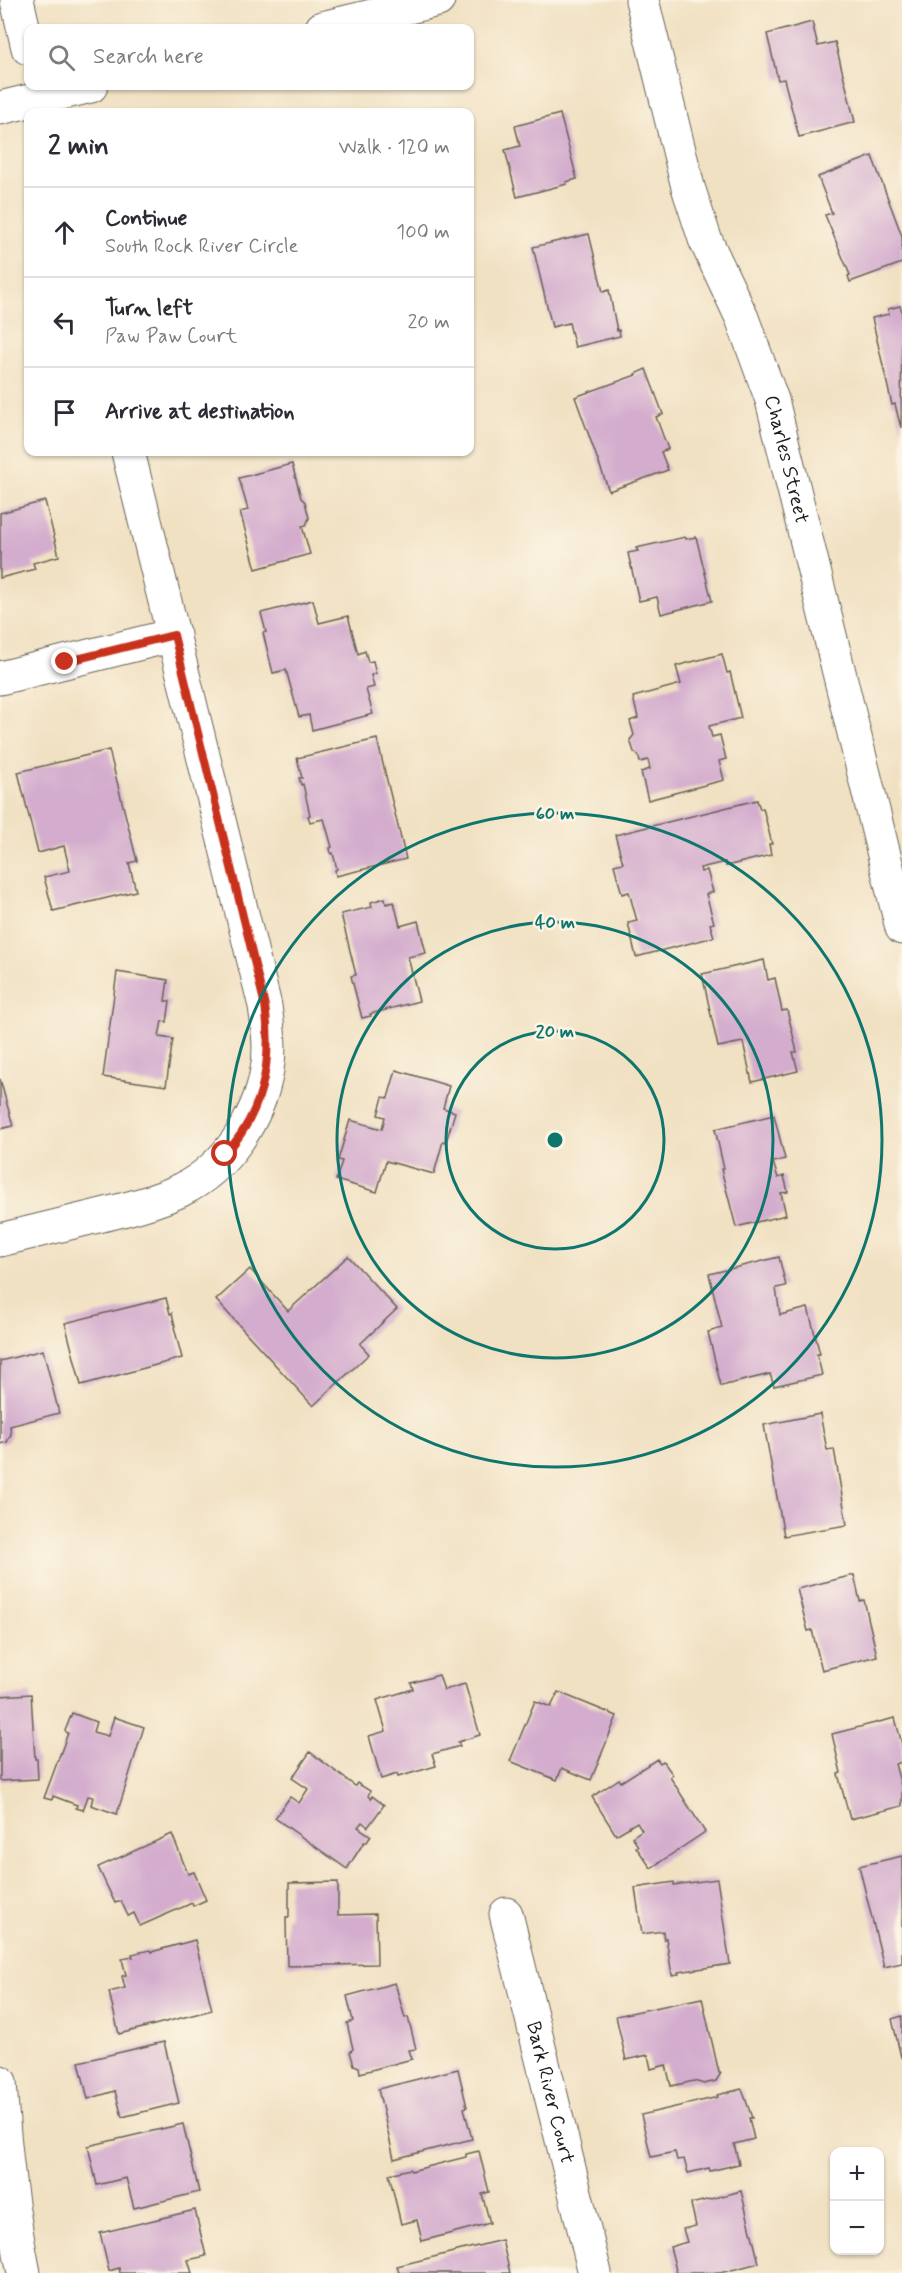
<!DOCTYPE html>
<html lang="en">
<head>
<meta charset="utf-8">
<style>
	:root { --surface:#fff; --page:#f7f7f7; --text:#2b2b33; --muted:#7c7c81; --line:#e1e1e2 }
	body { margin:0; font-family:Mynerve,sans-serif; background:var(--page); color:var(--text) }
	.controls { position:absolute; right:18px; bottom:18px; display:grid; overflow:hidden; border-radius:12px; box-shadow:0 2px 4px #0004 }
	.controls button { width:54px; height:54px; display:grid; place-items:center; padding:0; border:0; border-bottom:2px solid var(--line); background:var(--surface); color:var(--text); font:30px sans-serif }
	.stop { position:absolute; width:18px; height:18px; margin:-14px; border:4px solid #c8321e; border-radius:50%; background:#fff }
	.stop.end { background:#c8321e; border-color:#fff; box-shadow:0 2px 6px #0008 }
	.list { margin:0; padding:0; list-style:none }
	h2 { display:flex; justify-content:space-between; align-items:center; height:78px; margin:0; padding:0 24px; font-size:26px }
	h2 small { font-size:20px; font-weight:400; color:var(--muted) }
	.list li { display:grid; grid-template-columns:39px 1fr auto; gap:18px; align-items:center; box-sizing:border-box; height:90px; padding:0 24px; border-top:2px solid var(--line) }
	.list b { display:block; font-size:22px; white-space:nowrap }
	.list p { margin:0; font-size:20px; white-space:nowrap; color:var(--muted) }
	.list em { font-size:20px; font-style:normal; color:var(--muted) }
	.icon { flex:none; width:33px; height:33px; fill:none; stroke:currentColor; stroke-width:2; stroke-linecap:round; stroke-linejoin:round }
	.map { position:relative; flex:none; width:902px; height:2273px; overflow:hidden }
	.search { position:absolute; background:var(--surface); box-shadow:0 2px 4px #0004; left:24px; top:24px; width:450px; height:66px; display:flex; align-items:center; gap:15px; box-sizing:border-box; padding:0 21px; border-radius:12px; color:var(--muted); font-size:22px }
	.panel { position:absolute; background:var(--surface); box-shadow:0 2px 4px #0004; left:24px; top:108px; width:450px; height:348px; border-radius:12px }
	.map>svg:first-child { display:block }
</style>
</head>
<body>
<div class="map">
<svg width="902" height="2273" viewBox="0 0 902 2273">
	<rect width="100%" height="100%" fill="#fcf5e5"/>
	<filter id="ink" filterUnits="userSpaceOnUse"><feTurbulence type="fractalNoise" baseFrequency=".0167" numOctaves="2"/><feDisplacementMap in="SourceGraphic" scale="12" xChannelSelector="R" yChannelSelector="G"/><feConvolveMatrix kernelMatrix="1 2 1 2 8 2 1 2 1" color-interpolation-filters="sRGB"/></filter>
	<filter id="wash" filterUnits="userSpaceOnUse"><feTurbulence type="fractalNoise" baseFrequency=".008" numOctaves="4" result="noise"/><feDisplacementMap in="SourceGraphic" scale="24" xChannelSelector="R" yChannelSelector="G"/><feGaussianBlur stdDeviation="1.35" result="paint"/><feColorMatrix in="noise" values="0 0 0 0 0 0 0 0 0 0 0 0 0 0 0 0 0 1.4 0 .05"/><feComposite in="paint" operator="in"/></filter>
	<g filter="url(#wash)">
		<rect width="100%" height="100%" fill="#f1e1c3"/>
		<g id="blocks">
			<g fill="#d4adce">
				<polygon points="812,22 818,46 835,42 855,122 799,137 784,79 778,80 767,34"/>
				<polygon points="560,114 577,179 566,182 567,184 517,197 505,150 520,146 515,126"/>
				<polygon points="872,156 902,236 902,263 850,282 848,276 850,275 825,215 832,213 818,177"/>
				<polygon points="589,234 603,292 609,290 617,331 619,330 620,336 575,347 569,323 552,327 533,247"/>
				<polygon points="900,306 902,311 901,428 895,404 892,405 872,318 889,314 888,309"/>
				<polygon points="646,369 663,414 656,417 668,449 661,452 668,470 609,491 575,397 636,375 635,374"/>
				<polygon points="292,464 301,498 305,502 309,518 306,525 302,526 310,554 256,569 240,512 248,510 239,478"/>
				<polygon points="45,501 59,556 33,563 35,569 0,578 0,513"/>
				<polygon points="685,537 686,539 696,537 712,601 661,614 657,597 639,601 628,553 638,551 636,548"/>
				<polygon points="313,600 319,623 348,616 358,654 365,651 368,662 373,661 376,674 371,675 374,687 366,689 373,714 312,730 309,715 299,717 286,670 273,673 263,633 266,632 261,613"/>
				<polygon points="722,654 727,673 730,672 741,718 709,726 712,737 720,735 726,759 719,761 724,780 648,800 641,772 650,769 649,764 648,760 640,762 638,755 634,752 630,740 634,735 630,721 638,718 633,697 681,684 676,666"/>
				<polygon points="377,739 406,859 336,876 335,870 337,869 333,853 331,854 330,848 332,847 324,819 310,822 308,816 310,815 303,784 301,785 299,778 302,778 297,758"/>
				<polygon points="109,750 137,861 129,863 136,891 53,911 44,877 70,871 64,846 38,853 18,772"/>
				<polygon points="757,800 760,809 763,808 772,844 769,844 771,855 726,866 725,862 700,868 701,872 707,870 713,892 706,894 714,923 710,924 714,937 636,957 628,923 637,921 629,892 622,894 614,865 623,863 615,835"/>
				<polygon points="385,898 386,904 394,902 400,926 418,921 426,953 408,957 419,1001 370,1014 371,1016 362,1018 351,976 356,975 341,914 372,907 371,902"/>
				<polygon points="764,960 768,980 775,978 782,1011 787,1010 797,1052 793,1052 798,1071 752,1082 743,1042 718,1047 702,974"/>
				<polygon points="117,972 168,980 165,1001 170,1001 167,1022 162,1021 159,1037 173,1039 166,1086 103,1077"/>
				<polygon points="396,1070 449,1086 443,1108 455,1112 446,1142 443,1141 434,1174 386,1161 377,1192 336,1180 342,1161 338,1160 350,1120 382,1129 385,1117 378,1115 383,1097 388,1098"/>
				<polygon points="0,1079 13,1126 0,1129"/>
				<polygon points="774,1115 785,1159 773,1162 778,1178 784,1176 788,1192 781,1193 786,1215 736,1227 721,1169 724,1169 715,1129"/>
				<polygon points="348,1256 397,1309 360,1344 369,1354 313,1406 216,1300 250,1269 288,1311"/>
				<polygon points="779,1257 786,1286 776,1288 780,1315 808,1308 820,1354 817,1354 822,1375 774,1386 770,1374 721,1386 708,1332 722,1328 709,1274"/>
				<polygon points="166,1298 170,1314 172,1313 175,1326 174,1327 182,1358 81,1385 65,1323"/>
				<polygon points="43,1350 59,1413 10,1426 11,1434 7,1442 0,1444 0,1361"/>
				<polygon points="820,1414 827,1450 834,1449 847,1525 784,1536 764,1425"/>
				<polygon points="854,1575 860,1601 864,1600 877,1656 822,1670 812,1630 808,1631 797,1589"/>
				<polygon points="439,1675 444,1690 465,1684 480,1735 458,1742 460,1746 432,1754 436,1766 398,1777 397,1774 381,1779 369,1736 386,1731 377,1700 413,1689 411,1683"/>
				<polygon points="558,1692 617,1716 591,1780 562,1768 557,1780 510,1761 535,1701 551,1707"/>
				<polygon points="31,1694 35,1759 37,1759 38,1779 0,1781 0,1696"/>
				<polygon points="72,1713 96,1722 93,1732 108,1736 114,1717 144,1727 117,1814 91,1805 93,1797 88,1796 83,1810 76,1808 77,1805 53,1796 52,1800 44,1798 68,1733 65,1731"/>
				<polygon points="895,1718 902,1744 902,1762 895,1764 902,1789 902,1806 850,1819 838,1774 841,1773 832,1734"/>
				<polygon points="310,1752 355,1786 357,1783 370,1791 368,1796 371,1799 372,1796 384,1805 368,1827 362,1822 358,1827 371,1836 367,1842 364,1842 347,1869 275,1818 290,1797 299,1803 308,1789 292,1778"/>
				<polygon points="657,1759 660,1763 663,1761 673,1775 670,1777 705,1832 651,1868 636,1847 638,1846 632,1837 642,1830 637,1822 616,1835 592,1797 619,1779 621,1782"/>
				<polygon points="172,1834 188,1874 194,1872 206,1900 193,1906 192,1903 140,1926 134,1913 128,1916 121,1901 115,1903 98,1867"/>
				<polygon points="902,1856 902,1963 884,1967 859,1866"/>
				<polygon points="717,1879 730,1964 678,1972 679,1974 672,1975 666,1938 664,1939 663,1931 642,1934 635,1888 674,1882 674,1885"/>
				<polygon points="338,1882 338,1915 376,1914 377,1964 287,1966 286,1920 286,1917 289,1917 289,1883"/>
				<polygon points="195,1940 212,2010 119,2034 109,1992 125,1988 122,1976 126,1975 122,1959 133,1957 132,1954 150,1950 151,1952"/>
				<polygon points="395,1983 405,2018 408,2017 416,2049 409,2050 412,2059 360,2073 359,2067 354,2065 350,2052 353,2049 347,2023 353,2021 347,1996"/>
				<polygon points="702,1998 719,2073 721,2073 716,2081 704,2084 694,2081 671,2086 666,2065 651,2069 648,2055 626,2060 616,2016"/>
				<polygon points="902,2016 902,2057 901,2057 892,2019"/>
				<polygon points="164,2042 179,2103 122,2117 115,2091 88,2099 79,2062"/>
				<polygon points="458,2069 467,2107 464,2108 472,2139 394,2159 378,2089"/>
				<polygon points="742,2089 752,2118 749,2118 754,2139 734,2144 739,2164 710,2171 709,2168 688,2173 684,2159 677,2160 675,2152 651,2157 641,2115 718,2097 717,2095"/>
				<polygon points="183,2124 199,2192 134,2208 126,2178 97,2185 88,2146"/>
				<polygon points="479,2151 489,2192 482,2194 490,2223 422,2241 417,2220 401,2224 389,2174 410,2169 411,2171 466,2157 466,2154"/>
				<polygon points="741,2191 759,2263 720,2273 677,2273 670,2247 687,2242 683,2229 696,2226 691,2204"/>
				<polygon points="195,2210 206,2256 188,2260 192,2273 120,2273 119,2268 109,2271 100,2233"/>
				<polygon points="502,2240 510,2273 399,2273 397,2266"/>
			</g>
		</g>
	</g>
	<g filter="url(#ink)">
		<use href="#blocks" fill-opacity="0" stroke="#676156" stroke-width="1.5"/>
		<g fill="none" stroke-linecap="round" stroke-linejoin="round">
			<g stroke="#676156" stroke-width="35">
				<g id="minor">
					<polyline points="17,0 28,48"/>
					<path id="s1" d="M642,0L688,187L705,239L742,318L772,400L902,928"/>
					<polyline points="322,28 438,0"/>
					<polyline points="0,108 91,86"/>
					<polyline points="0,678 174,635"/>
					<path d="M0,1240C33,1232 66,1224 98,1216C127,1209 155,1202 181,1190C226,1168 259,1118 267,1070C271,1050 268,1027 265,1006L128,452"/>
					<path id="s2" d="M506,1914L595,2273"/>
					<path d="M0,2082C4,2146 11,2210 24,2273"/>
				</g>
			</g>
			<use href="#minor" stroke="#fff" stroke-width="33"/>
		</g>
	</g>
	<g fill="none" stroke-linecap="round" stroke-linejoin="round" filter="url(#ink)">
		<path stroke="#c8321e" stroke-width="8" d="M65,662L174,635L265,1006C273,1061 263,1113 225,1154"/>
	</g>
	<g fill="none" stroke="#0f766e" stroke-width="3">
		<circle cx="555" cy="1140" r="109"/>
		<circle cx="555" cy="1140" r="218"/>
		<circle cx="555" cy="1140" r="327"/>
	</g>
	<g text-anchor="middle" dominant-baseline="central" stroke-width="5" stroke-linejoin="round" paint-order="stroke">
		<g font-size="20" fill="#1c1c1c" stroke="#fcf5e5">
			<text stroke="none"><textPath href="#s1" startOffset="483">Charles Street</textPath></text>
			<text stroke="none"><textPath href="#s2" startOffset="184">Bark River Court</textPath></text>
		</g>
	</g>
	<circle cx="555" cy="1140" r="9" fill="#0f766e" stroke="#fcf5e5" stroke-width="3"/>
	<g font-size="18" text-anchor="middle" font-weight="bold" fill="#0f766e" stroke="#fcf5e5" stroke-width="5" stroke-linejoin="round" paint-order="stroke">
		<text x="555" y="819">60 m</text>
		<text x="555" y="928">40 m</text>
		<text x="555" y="1037">20 m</text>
	</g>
</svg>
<div class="controls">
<button>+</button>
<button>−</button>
</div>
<div class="stop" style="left:225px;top:1154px"></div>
<div class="stop end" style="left:65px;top:662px"></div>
<div class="search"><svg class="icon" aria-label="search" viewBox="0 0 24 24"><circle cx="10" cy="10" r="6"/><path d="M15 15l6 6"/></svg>Search here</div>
<section class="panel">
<h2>2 min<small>Walk · 120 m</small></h2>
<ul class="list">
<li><svg class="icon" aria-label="ahead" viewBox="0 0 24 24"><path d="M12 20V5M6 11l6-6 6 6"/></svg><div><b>Continue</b><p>South Rock River Circle</p></div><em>100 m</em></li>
<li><svg class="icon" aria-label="left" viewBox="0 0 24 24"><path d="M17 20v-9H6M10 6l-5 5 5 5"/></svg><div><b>Turn left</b><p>Paw Paw Court</p></div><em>20 m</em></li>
<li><svg class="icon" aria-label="arrive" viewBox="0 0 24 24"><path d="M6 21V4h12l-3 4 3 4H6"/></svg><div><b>Arrive at destination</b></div></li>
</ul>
</section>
</div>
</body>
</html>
